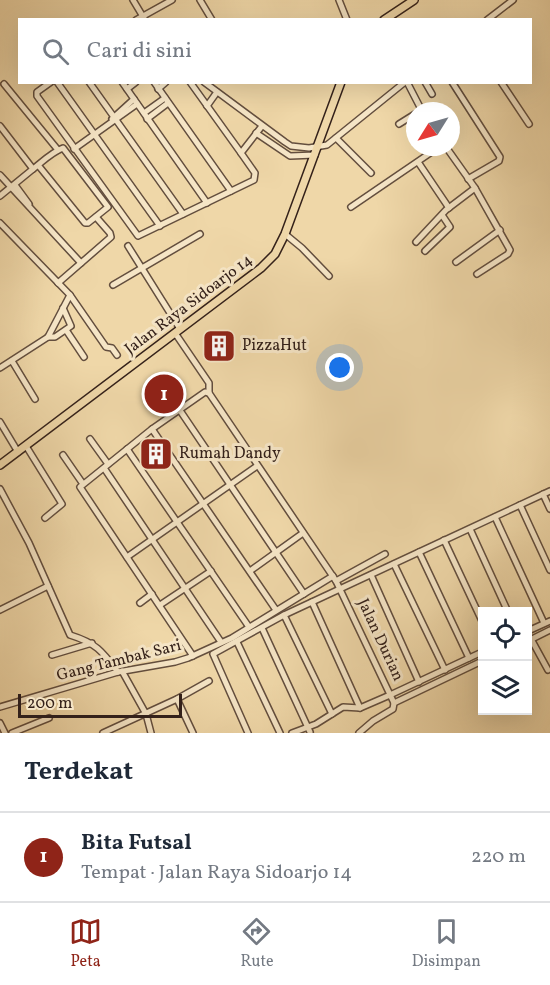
<!DOCTYPE html>
<html lang="id">
<head>
<meta charset="utf-8">
<style>
	:root { --surface:#fff; --page:#f6f6f7; --text:#1f2937; --muted:#747a83; --line:#e0e1e3; --accent:#8f2418 }
	body { margin:0; font-family:Vollkorn,serif; background:var(--page); color:var(--text) }
	.controls { position:absolute; right:18px; bottom:18px; display:grid; overflow:hidden; border-radius:0px; box-shadow:0 6px 24px #0002 }
	.controls button { width:54px; height:54px; display:grid; place-items:center; padding:0; border:0; border-bottom:2px solid var(--line); background:var(--surface); color:var(--text); font:30px sans-serif }
	.compass { position:absolute; left:406px; top:102px; width:54px; height:54px; border-radius:50%; background:var(--surface); box-shadow:0 6px 24px #0002; rotate:233deg }
	.scale { position:absolute; left:18px; bottom:15px; width:164px; box-sizing:border-box; padding-left:6px; border:3px solid #34211a; border-top:0; font-size:16px; line-height:21px; white-space:nowrap; color:#34211a; -webkit-text-stroke:4px #f5e5c6; paint-order:stroke }
	.you { position:absolute; left:340px; top:368px; width:21px; height:21px; margin:-15px; border:4px solid #fff; border-radius:50%; background:#1a73e8; box-shadow:0 0 0 9px #1a73e833 }
	.badge { display:grid; place-items:center; width:39px; height:39px; border-radius:50%; background:var(--accent); color:#fff; font-size:20px; font-weight:700 }
	.pin { position:absolute; translate:-50% -50%; border:3px solid #fff; box-shadow:0 2px 6px #0006 }
	.list { margin:0; padding:0; list-style:none }
	h2 { display:flex; justify-content:space-between; align-items:center; height:78px; margin:0; padding:0 24px; font-size:26px }
	h2 small { font-size:20px; font-weight:400; color:var(--muted) }
	.list li { display:grid; grid-template-columns:39px 1fr auto; gap:18px; align-items:center; box-sizing:border-box; height:90px; padding:0 24px; border-top:2px solid var(--line) }
	.list b { display:block; font-size:22px; white-space:nowrap }
	.list p { margin:0; font-size:20px; white-space:nowrap; color:var(--muted) }
	.list em { font-size:20px; font-style:normal; color:var(--muted) }
	.icon { flex:none; width:33px; height:33px; fill:none; stroke:currentColor; stroke-width:2; stroke-linecap:round; stroke-linejoin:round }
	.map { position:relative; flex:none; width:550px; height:733px; overflow:hidden }
	.search { position:absolute; background:var(--surface); box-shadow:0 6px 24px #0002; left:18px; right:18px; top:18px; height:66px; display:flex; align-items:center; gap:15px; box-sizing:border-box; padding:0 21px; border-radius:0px; color:var(--muted); font-size:22px }
	.sheet { height:168px; background:var(--surface) }
	nav { display:flex; justify-content:space-around; align-items:center; box-sizing:border-box; height:84px; border-top:2px solid var(--line); background:var(--surface); font-size:16px; color:var(--muted) }
	nav a { display:grid; justify-items:center; gap:3px }
	nav .on { color:var(--accent) }
	.map>svg:first-child { display:block }
</style>
</head>
<body>
<div class="map">
<svg width="550" height="733" viewBox="0 0 550 733">
	<rect width="100%" height="100%" fill="#efd7a8"/>
	<filter id="stains"><feTurbulence type="fractalNoise" baseFrequency=".00333" numOctaves="4"/><feColorMatrix values="0 0 0 0 .2 0 0 0 0 .09 0 0 0 0 .02 0 0 0 .5 -.17"/></filter>
	<radialGradient id="worn" r=".72"><stop offset=".6" stop-color="#630" stop-opacity="0"/><stop offset="1" stop-color="#630" stop-opacity=".3"/></radialGradient>
	<g fill="none" stroke-linecap="round" stroke-linejoin="round">
		<g stroke="#634e3e" stroke-width="8">
			<g id="minor">
				<polyline points="133,0 145,20"/>
				<polyline points="200,0 212,20"/>
				<polyline points="339,0 347,20"/>
				<polyline points="136,20 172,0"/>
				<polyline points="487,20 513,0"/>
				<polyline points="51,82 37,92 37,96 138,236 254,180 255,173 241,153 262,126"/>
				<polyline points="57,82 160,226"/>
				<polyline points="89,82 183,214"/>
				<polyline points="122,82 207,203"/>
				<polyline points="154,82 231,191"/>
				<polyline points="190,82 241,153"/>
				<polyline points="204,82 285,142 291,146 309,148 327,145 405,82"/>
				<polyline points="407,82 422,111"/>
				<polyline points="425,82 432,94"/>
				<polyline points="452,82 500,157 499,161 468,179"/>
				<polyline points="501,82 529,124"/>
				<polyline points="4,84 58,150"/>
				<polyline points="127,89 136,82"/>
				<polyline points="158,89 166,82"/>
				<polyline points="207,106 217,92"/>
				<polyline points="144,113 165,98"/>
				<polyline points="112,119 134,99"/>
				<polyline points="147,119 168,103"/>
				<polyline points="399,124 415,114"/>
				<polyline points="0,126 33,169"/>
				<polyline points="256,133 290,156 315,155"/>
				<polyline points="336,138 371,173"/>
				<polyline points="446,147 475,188 510,250 508,254 477,274"/>
				<polyline points="74,149 137,104"/>
				<polyline points="418,162 449,208"/>
				<polyline points="0,175 81,263"/>
				<polyline points="15,185 29,204"/>
				<path d="M0,196L33,169C42,162 52,152 63,148L108,207L88,223H85L38,165"/>
				<polyline points="351,207 439,147"/>
				<polyline points="0,223 70,295 48,337 0,368"/>
				<polyline points="285,234 302,248 329,276"/>
				<polyline points="416,242 446,210 475,188"/>
				<polyline points="128,246 180,329"/>
				<polyline points="425,251 450,227 442,215"/>
				<polyline points="456,262 500,230"/>
				<polyline points="58,283 111,237 110,233 96,217"/>
				<polyline points="113,285 200,234"/>
				<polyline points="70,295 106,347 112,348 117,355"/>
				<polyline points="66,330 84,357"/>
				<polyline points="175,333 209,383 209,393 336,581 394,703"/>
				<polyline points="48,337 55,337 71,326 63,308"/>
				<polyline points="12,361 35,399"/>
				<polyline points="179,409 304,594"/>
				<polyline points="0,422 18,452"/>
				<polyline points="152,429 276,610"/>
				<polyline points="90,439 108,464"/>
				<polyline points="26,446 62,504 45,518"/>
				<polyline points="127,449 249,627"/>
				<polyline points="63,455 83,484"/>
				<polyline points="104,468 221,642"/>
				<path d="M0,489L29,543L70,635C96,643 102,651 118,672"/>
				<polyline points="543,494 550,509"/>
				<polyline points="520,505 550,570"/>
				<polyline points="495,517 544,623"/>
				<polyline points="470,529 508,612"/>
				<polyline points="444,540 482,621"/>
				<polyline points="419,552 469,658"/>
				<polyline points="127,557 257,466"/>
				<polyline points="394,564 445,670"/>
				<polyline points="250,571 303,533"/>
				<polyline points="371,575 419,682"/>
				<polyline points="336,581 385,554"/>
				<polyline points="312,602 360,708"/>
				<polyline points="140,603 152,594"/>
				<polyline points="160,605 211,571"/>
				<polyline points="0,610 48,586"/>
				<polyline points="284,615 332,714"/>
				<polyline points="262,628 310,732"/>
				<polyline points="528,631 550,621"/>
				<polyline points="531,639 548,670"/>
				<polyline points="528,641 550,630"/>
				<polyline points="237,642 280,733"/>
				<polyline points="52,655 92,643"/>
				<polyline points="193,656 80,487 152,429 205,392 209,393"/>
				<polyline points="122,671 146,714 151,733"/>
				<polyline points="177,699 193,733"/>
				<polyline points="0,707 118,672 175,662 188,658 232,638 333,576"/>
				<polyline points="0,723 5,733"/>
				<polyline points="12,733 49,718"/>
				<polyline points="103,733 177,699 209,681"/>
				<polyline points="248,733 213,654 284,615 550,491"/>
				<polyline points="292,733 316,724 343,707 360,708 390,695 482,652"/>
				<polyline points="359,733 373,721 393,709 394,703 482,661"/>
			</g>
		</g>
		<g stroke="#34211a" stroke-width="10">
			<g id="major">
				<polyline points="384,20 414,0"/>
				<polyline points="0,465 261,268 275,254 285,234 341,82"/>
			</g>
		</g>
		<use href="#minor" stroke="#f5e5c6" stroke-width="5"/>
		<use href="#major" stroke="#efd7a8" stroke-width="7"/>
	</g>
	<defs>
		<g id="building-square" transform="scale(1.725)"><rect x="-9" y="-9" width="18" height="18" rx="4" fill="#8f2418" stroke="#f5e5c6"/><path d="M-4-6H4V6H1V3H-1V6H-4ZM-2.5-4.3h1.7v1.8h-1.7ZM.8-4.3h1.7v1.8H.8ZM-2.5-1h1.7V.8h-1.7ZM.8-1h1.7V.8H.8Z" fill="#fff"/></g>
	</defs>
	<g fill-rule="evenodd">
		<use href="#building-square" x="219" y="346"/>
		<use href="#building-square" x="156" y="454"/>
	</g>
	<g text-anchor="middle" dominant-baseline="central" stroke-width="6" stroke-linejoin="round" paint-order="stroke">
		<g font-size="16" fill="#34211a" stroke="#f5e5c6">
			<text transform="translate(189 305) rotate(-37)">Jalan Raya Sidoarjo 14</text>
			<text transform="translate(380 640) rotate(65)">Jalan Durian</text>
			<text transform="translate(119 661) rotate(-14)">Gang Tambak Sari</text>
		</g>
		<g font-size="16" fill="#34211a" stroke="#f5e5c6" text-anchor="start">
			<text x="242" y="346">PizzaHut</text>
			<text x="179" y="454">Rumah Dandy</text>
		</g>
	</g>
	<rect width="100%" height="100%" filter="url(#stains)"/>
	<rect width="100%" height="100%" fill="url(#worn)"/>
</svg>
<div class="controls">
<button><svg class="icon" aria-label="locate" viewBox="0 0 24 24"><circle cx="12" cy="12" r="6"/><path d="M12 2v4M12 18v4M2 12h4M18 12h4"/></svg></button>
<button><svg class="icon" aria-label="layers" viewBox="0 0 24 24"><path d="M12 4l9 5-9 5-9-5zM3 14l9 5 9-5"/></svg></button>
</div>
<svg class="compass" viewBox="-18 -18 36 36"><path d="M0-13l5 13h-10z" fill="#e53935"/><path d="M0 13l5-13h-10z" fill="#747a83"/></svg>
<div class="scale">200 m</div>
<div class="you"></div>
<div class="pin badge" style="left:164px;top:394px">1</div>
<div class="search"><svg class="icon" aria-label="search" viewBox="0 0 24 24"><circle cx="10" cy="10" r="6"/><path d="M15 15l6 6"/></svg>Cari di sini</div>
</div>
<section class="sheet">
<h2>Terdekat<small></small></h2>
<ul class="list">
<li><span class="badge">1</span><div><b>Bita Futsal</b><p>Tempat · Jalan Raya Sidoarjo 14</p></div><em>220 m</em></li>
</ul>
</section>
<nav>
<a class="on"><svg class="icon" aria-label="map" viewBox="0 0 24 24"><path d="M3 6l6-2 6 2 6-2v14l-6 2-6-2-6 2zM9 4v14M15 6v14"/></svg>Peta</a>
<a><svg class="icon" aria-label="directions" viewBox="0 0 24 24"><path d="M12 3l9 9-9 9-9-9zM9 14v-3h6M13 9l2 2-2 2"/></svg>Rute</a>
<a><svg class="icon" aria-label="saved" viewBox="0 0 24 24"><path d="M7 4h10v16l-5-4-5 4z"/></svg>Disimpan</a>
</nav>
</body>
</html>
